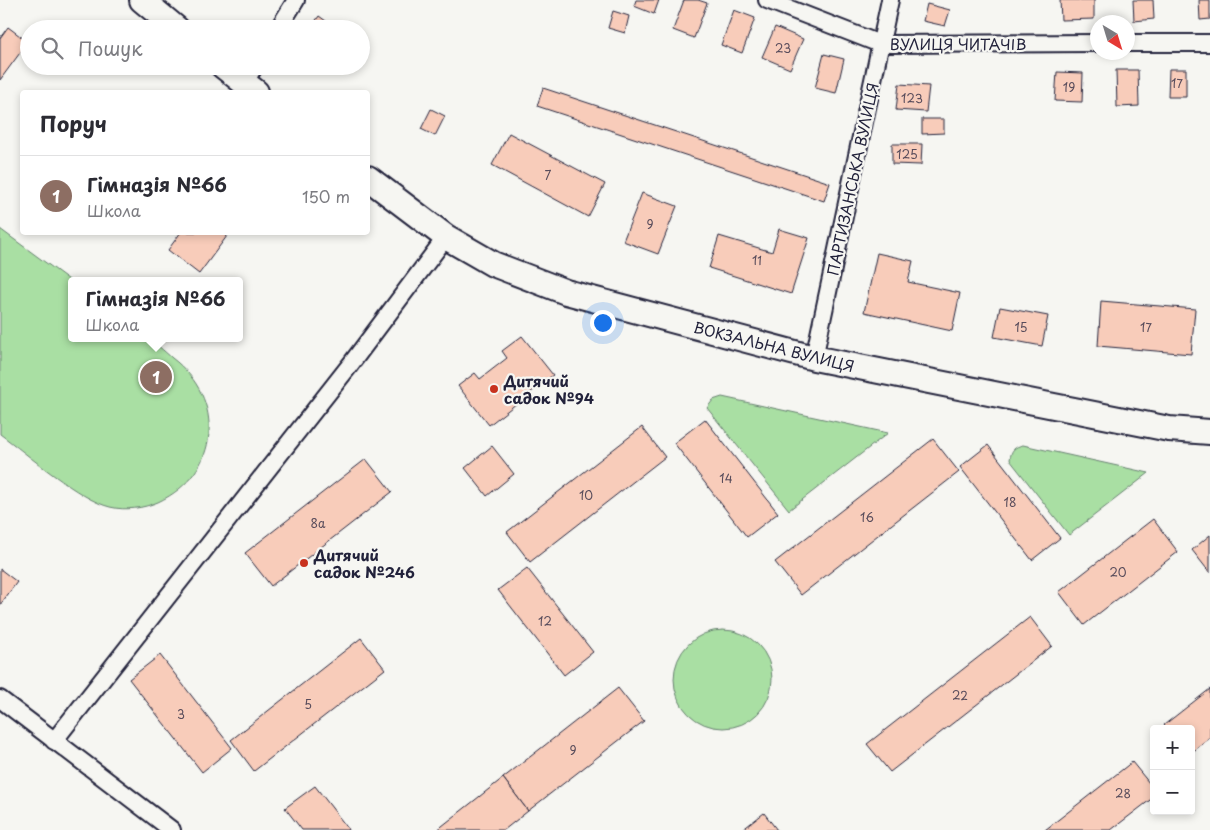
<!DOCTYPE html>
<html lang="uk">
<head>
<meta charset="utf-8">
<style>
	:root { --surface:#fff; --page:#f2f2f3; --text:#2b2b33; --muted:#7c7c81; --line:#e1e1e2; --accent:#db2777 }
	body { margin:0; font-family:"Playpen Sans",sans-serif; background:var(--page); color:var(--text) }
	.controls { position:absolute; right:15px; bottom:15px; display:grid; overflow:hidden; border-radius:5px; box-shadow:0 2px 8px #0003 }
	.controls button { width:45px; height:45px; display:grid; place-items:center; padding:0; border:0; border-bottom:1px solid var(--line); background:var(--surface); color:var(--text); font:25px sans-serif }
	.compass { position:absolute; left:1090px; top:15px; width:45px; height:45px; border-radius:50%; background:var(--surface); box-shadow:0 2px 8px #0003; rotate:142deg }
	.you { position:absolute; left:602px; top:322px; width:18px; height:18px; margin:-12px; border:4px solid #fff; border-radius:50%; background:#1a73e8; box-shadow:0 0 0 8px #1a73e833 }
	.badge { display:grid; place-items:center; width:32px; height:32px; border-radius:50%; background:var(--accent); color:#fff; font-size:16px; font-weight:700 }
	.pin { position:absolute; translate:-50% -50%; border:2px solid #fff; box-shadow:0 1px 5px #0006 }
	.popup { position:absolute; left:68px; top:277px; width:175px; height:65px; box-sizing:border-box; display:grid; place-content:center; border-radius:5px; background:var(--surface); filter:drop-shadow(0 1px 4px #0005); font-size:16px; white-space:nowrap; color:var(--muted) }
	.popup b { font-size:19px; color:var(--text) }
	.popup::after { content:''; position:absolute; left:50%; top:100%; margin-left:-10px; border:10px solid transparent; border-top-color:var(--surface) }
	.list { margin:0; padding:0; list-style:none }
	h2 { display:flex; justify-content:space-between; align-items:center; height:65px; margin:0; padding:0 20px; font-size:21px }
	h2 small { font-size:16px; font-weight:400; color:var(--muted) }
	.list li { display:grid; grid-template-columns:32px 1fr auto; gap:15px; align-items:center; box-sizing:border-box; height:80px; padding:0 20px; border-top:1px solid var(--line) }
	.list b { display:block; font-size:19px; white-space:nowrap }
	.list p { margin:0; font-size:16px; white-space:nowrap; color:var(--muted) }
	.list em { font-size:16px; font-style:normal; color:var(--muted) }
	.icon { flex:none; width:28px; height:28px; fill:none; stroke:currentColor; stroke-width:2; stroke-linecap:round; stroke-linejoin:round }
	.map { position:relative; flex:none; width:1210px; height:830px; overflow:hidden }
	.search { position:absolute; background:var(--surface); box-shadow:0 2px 8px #0003; left:20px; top:20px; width:350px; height:55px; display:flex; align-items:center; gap:12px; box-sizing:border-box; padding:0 18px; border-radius:28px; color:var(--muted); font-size:19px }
	.panel { position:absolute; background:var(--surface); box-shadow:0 2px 8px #0003; left:20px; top:90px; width:350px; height:145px; border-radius:5px }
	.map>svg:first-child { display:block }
</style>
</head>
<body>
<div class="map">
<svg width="1210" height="830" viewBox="0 0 1210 830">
	<rect width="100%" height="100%" fill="#f6f6f2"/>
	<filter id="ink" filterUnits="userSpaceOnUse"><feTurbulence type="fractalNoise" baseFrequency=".02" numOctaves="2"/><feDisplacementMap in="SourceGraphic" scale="10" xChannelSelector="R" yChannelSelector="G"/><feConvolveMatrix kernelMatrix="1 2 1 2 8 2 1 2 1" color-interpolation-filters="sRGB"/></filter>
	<g filter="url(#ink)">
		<g fill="#a9dfa3" stroke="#66806f">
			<path d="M0,229L72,282V338C95,338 122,335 144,338C153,340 165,352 172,358C226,399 221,473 158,502C144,508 126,511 110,507C80,500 27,454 0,434Z"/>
			<polygon points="722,397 888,433 789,510 707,408 713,400"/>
			<path d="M1023,445L1149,473L1069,535L1010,460C1011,450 1014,447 1023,445Z"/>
			<circle cx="723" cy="679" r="49"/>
		</g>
		<g fill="#f8ccba" stroke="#22223b">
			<polygon points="636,0 659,0 654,14 634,6"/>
			<polygon points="684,0 698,0 707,3 694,38 673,30"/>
			<polygon points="1060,0 1094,0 1094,19 1061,20"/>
			<polygon points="1133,0 1153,0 1154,19 1134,21"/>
			<polygon points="1199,0 1210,0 1210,19 1200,20"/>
			<polygon points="927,4 950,10 945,26 923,21"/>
			<polygon points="734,10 755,18 742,53 721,45"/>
			<polygon points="613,11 629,16 625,33 608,28"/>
			<polygon points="319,16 337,29 310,29"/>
			<polygon points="8,27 28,42 0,80 0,38"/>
			<polygon points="775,27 803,39 790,69 762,57"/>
			<polygon points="824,54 844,59 836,93 815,88"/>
			<polygon points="1169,69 1186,69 1186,97 1168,97"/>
			<polygon points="1116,70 1138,70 1139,106 1117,107"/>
			<polygon points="1057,72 1083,73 1082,102 1055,101"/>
			<polygon points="899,84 929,86 926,112 896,110"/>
			<polygon points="543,88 830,183 824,201 537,106"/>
			<polygon points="431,109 445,116 435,136 421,129"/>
			<polygon points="922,119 944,119 944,133 922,134"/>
			<polygon points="509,133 605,184 588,217 492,165"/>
			<polygon points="892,144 922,144 921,165 892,164"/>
			<polygon points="642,193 677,206 658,254 623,241"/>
			<polygon points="779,229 809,238 791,294 709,268 719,236 772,252"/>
			<polygon points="181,232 230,232 199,274 168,250"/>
			<polygon points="877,253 913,261 908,282 960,293 952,331 864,312"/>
			<polygon points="1101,301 1195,309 1191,354 1098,346"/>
			<polygon points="1000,307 1048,316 1042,346 994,337"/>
			<polygon points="522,336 553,375 489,425 458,386 475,373 480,379 507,358 502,351"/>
			<polygon points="705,419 778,513 747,537 674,443"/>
			<polygon points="642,427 665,457 530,562 507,532"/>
			<polygon points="933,439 959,472 801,595 775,562"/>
			<polygon points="988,445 1060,538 1032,560 960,467"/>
			<polygon points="492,446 514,474 487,496 465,468"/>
			<polygon points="366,459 392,492 271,586 245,553"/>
			<polygon points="1153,519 1178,552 1084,625 1059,592"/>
			<polygon points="1210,535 1210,573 1192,550"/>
			<polygon points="527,568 593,652 564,675 498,590"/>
			<polygon points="0,569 17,582 0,605"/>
			<polygon points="1030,617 1052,646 890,772 867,744"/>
			<polygon points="361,638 385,669 254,771 231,740"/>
			<polygon points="160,655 232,748 202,772 129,679"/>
			<polygon points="618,688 644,721 528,811 503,778"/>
			<polygon points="1210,689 1210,738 1191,753 1191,729 1167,729 1164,725"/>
			<polygon points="1132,762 1154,789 1154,797 1111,830 1045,830"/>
			<polygon points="503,778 528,811 504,830 437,830"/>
			<polygon points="315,786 349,830 302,830 285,808"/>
			<polygon points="764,813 777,830 742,830"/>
		</g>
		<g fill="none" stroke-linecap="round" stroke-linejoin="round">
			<g stroke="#22223b" stroke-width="20">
				<g id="street">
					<polyline points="767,0 880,44 1098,43"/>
					<polyline points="278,29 296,0"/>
					<polyline points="1128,43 1210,43"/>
					<polyline points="244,83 255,66"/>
					<polyline points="814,358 890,0"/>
					<polyline points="0,699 172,830"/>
					<polyline points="54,741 350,365 446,237"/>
				</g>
			</g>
			<g stroke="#22223b" stroke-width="28">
				<g id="secondary">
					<polyline points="142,0 177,29"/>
					<polyline points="223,66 256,92"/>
					<polyline points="368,178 446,237 493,264 566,292 814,358 1169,429 1210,432"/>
				</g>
			</g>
			<use href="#street" stroke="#f6f6f2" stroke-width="16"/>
			<use href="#secondary" stroke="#f6f6f2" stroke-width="24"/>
		</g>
	</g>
	<g fill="#c8321e" stroke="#f6f6f2" stroke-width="2">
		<circle cx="494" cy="389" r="5"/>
		<circle cx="304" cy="563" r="5"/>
	</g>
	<g text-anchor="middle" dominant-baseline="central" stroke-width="4.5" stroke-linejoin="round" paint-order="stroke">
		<g font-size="12" fill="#584c5b">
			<text x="783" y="48">23</text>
			<text x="1177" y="83">17</text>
			<text x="1069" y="87">19</text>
			<text x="912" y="98">123</text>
			<text x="907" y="154">125</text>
			<text x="548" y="175">7</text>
			<text x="650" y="224">9</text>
			<text x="757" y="260">11</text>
			<text x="1021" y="327">15</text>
			<text x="1146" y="327">17</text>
			<text x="726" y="478">14</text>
			<text x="586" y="495">10</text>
			<text x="1010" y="502">18</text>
			<text x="867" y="517">16</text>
			<text x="318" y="523">8а</text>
			<text x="1118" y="572">20</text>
			<text x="545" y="621">12</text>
			<text x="960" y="695">22</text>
			<text x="308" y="704">5</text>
			<text x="181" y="714">3</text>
			<text x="573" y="750">9</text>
			<text x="1123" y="793">28</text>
		</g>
		<g font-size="15" fill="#22223b" stroke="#f6f6f2">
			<text x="958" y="43">ВУЛИЦЯ ЧИТАЧІВ</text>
			<text transform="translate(852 179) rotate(-78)">ПАРТИЗАНСЬКА ВУЛИЦЯ</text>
			<text transform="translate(774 346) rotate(14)">ВОКЗАЛЬНА ВУЛИЦЯ</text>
		</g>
		<g font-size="15" font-weight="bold" fill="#22223b" stroke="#f6f6f2" text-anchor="start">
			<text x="504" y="380">Дитячий<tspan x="504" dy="17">садок №94</tspan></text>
			<text x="314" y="554">Дитячий<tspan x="314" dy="17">садок №246</tspan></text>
		</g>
	</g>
</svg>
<div class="controls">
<button>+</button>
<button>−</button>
</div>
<svg class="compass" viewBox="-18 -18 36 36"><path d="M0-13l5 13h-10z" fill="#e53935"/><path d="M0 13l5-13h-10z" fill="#7c7c81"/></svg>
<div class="you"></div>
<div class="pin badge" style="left:156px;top:377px;background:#8d6e63">1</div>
<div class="popup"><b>Гімназія №66</b>Школа</div>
<div class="search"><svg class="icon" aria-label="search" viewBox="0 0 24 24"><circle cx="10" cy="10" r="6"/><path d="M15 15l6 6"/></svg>Пошук</div>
<section class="panel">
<h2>Поруч<small></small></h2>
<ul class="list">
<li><span class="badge" style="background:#8d6e63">1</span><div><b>Гімназія №66</b><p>Школа</p></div><em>150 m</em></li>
</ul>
</section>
</div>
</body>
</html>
